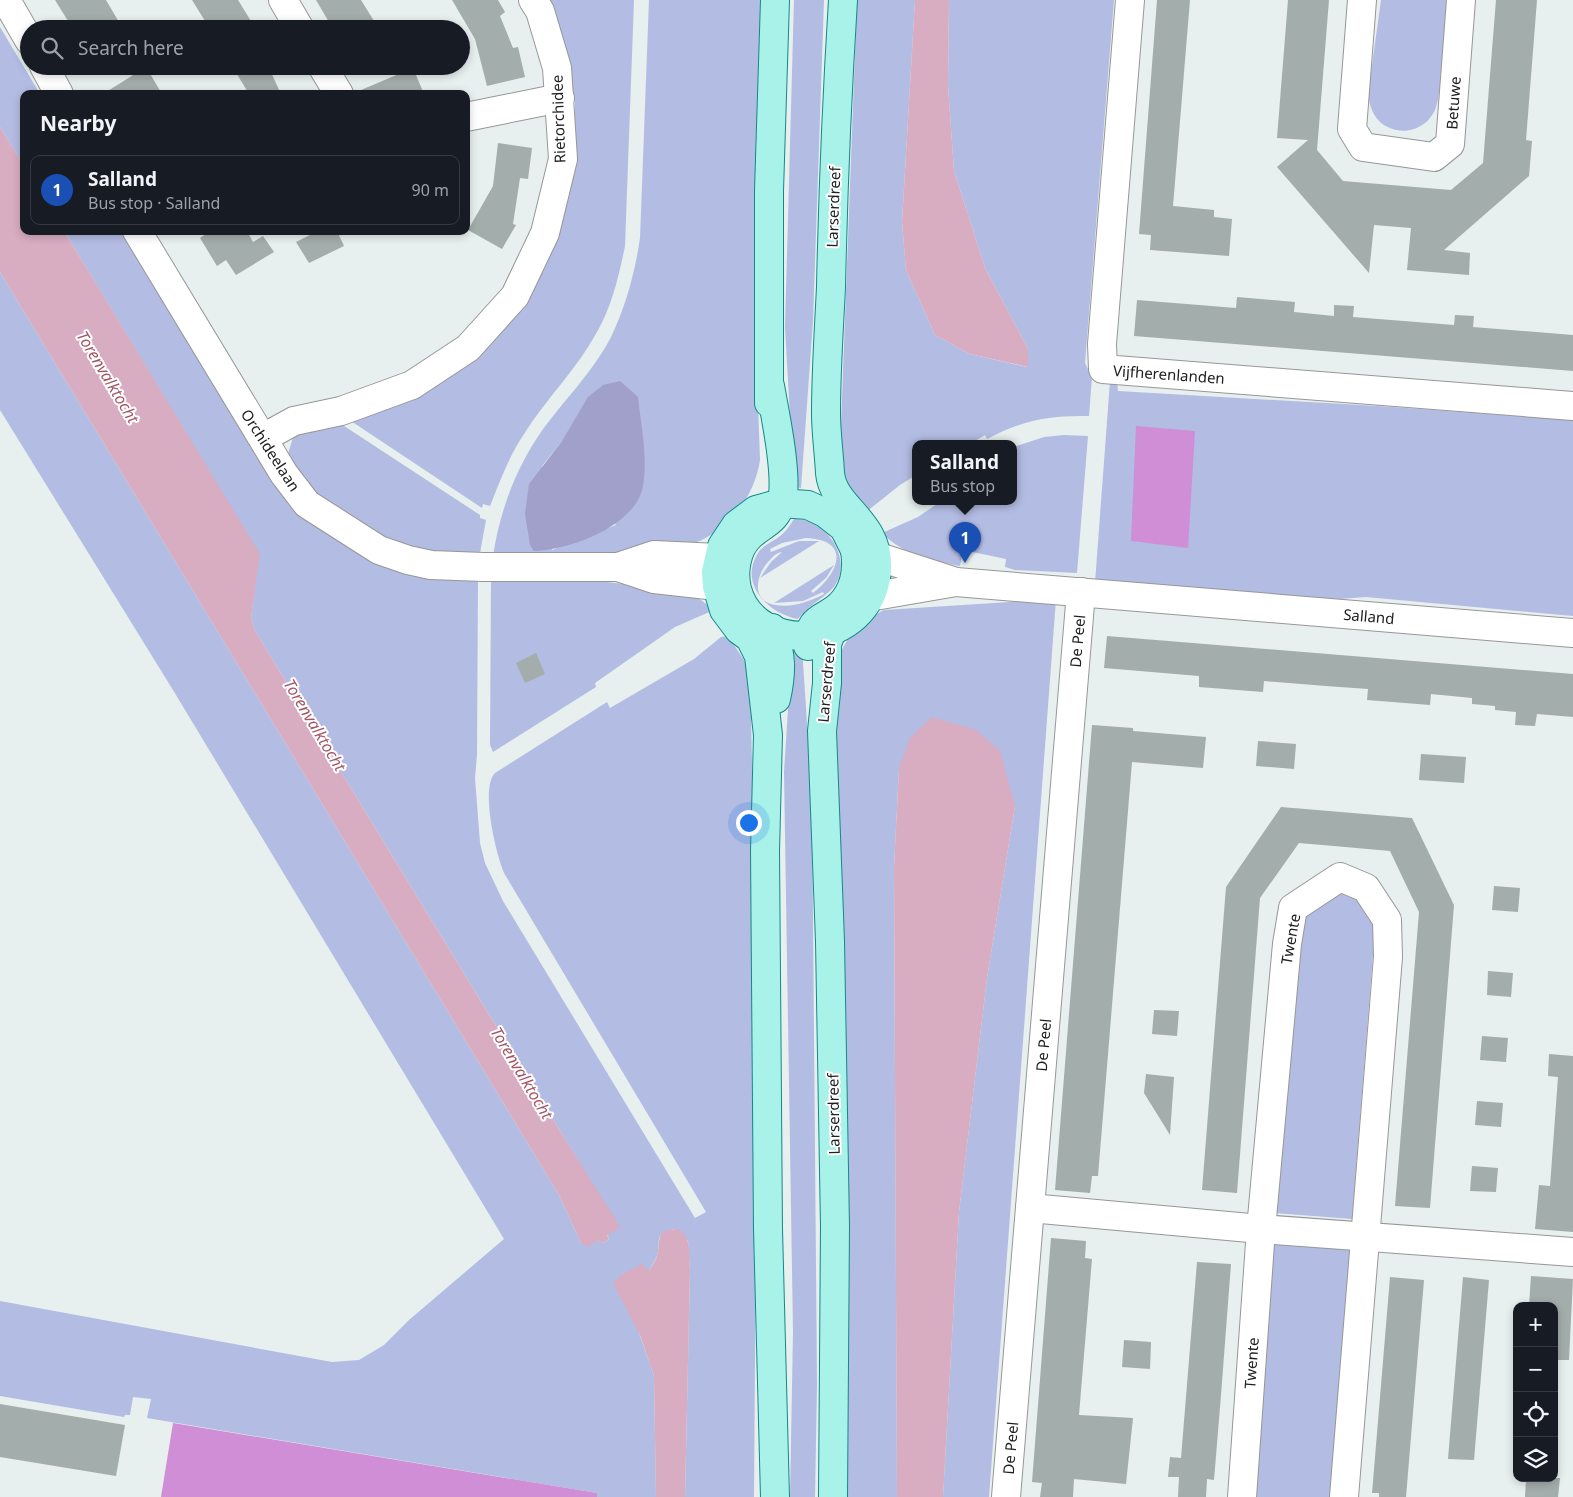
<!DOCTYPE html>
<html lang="en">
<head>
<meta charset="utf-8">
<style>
	:root { --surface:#171b24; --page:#242831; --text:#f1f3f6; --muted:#9ea1a6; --line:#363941; --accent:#16b948 }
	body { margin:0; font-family:"Noto Sans",sans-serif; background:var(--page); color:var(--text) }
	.controls { position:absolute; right:15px; bottom:15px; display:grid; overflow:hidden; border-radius:10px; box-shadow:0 2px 8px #0003 }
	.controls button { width:45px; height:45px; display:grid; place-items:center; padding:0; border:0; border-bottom:1px solid var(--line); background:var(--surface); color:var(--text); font:25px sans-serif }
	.you { position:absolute; left:748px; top:822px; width:18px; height:18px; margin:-12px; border:4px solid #fff; border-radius:50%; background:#1a73e8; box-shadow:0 0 0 8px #1a73e833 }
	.badge { display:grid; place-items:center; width:32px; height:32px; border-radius:50%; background:var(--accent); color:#fff; font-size:16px; font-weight:700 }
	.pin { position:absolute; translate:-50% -41px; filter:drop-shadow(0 1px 2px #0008) }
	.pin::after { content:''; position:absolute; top:26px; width:18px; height:15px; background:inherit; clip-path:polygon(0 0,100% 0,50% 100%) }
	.popup { position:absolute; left:912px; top:440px; width:105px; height:65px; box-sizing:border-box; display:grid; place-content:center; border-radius:10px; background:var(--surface); filter:drop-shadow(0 1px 4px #0005); font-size:16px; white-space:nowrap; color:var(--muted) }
	.popup b { font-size:19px; color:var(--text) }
	.popup::after { content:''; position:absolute; left:50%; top:100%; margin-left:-10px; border:10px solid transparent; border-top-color:var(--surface) }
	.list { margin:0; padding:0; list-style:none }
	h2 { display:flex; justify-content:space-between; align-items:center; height:65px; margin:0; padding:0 20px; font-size:21px }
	h2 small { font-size:16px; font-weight:400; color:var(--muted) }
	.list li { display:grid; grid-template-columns:32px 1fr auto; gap:15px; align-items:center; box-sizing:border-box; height:70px; margin:0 10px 10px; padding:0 10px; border:1px solid var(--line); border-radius:10px }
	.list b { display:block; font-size:19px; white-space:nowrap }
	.list p { margin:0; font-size:16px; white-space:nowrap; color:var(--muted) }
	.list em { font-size:16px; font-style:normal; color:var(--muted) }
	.icon { flex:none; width:28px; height:28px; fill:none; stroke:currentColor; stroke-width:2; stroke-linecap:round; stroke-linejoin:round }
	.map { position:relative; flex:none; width:1573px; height:1497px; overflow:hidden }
	.search { position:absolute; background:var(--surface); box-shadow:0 2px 8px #0003; left:20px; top:20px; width:450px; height:55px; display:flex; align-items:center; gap:12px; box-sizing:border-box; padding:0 18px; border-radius:28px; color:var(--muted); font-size:19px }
	.panel { position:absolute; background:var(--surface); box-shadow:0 2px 8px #0003; left:20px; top:90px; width:450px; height:145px; border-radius:10px }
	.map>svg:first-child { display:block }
</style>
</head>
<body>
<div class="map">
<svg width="1573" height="1497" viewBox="0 0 1573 1497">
	<rect width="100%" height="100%" fill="#e7efef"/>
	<g fill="#b3bce3" fill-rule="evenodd">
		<path d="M548,0H634L625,246C619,275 612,306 597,332C577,369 546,399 524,434C509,456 500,481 490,506L483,504L482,508L348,419L472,355L575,162V102L569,60Z"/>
		<path d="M649,0H763L755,323L760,460C754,501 722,540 679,547C667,549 654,547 641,549C620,552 598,557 577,558C549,559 521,556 493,556C500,511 515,470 541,432C564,400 593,372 611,337C626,306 635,272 640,238ZM562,441L616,525L552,550L542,466Z"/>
		<polygon points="794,0 824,0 813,321 801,488 794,487 785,327"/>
		<path d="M857,0H915L902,222L906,270L935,335L970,354L1027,367L1028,349L985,268L954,171L948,85L949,0H1114L1085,363L1092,377L1089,416C1051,415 1022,420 987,439L985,435L970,444H916V475L900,485L866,512C850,490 842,479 840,451Z"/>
		<path d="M1381,0H1448C1446,23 1444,46 1441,69C1440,81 1440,95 1436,107C1430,126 1408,136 1390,128C1375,122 1370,109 1368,94Z"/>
		<polygon points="0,27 40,94 24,94 24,166 0,127"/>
		<path d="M64,231H123L280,489L298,513L314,525L365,556L478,579L477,755L475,778L480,843L485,863L503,901L695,1218L706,1212L504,873C496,854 480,788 495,773L607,702L610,708L694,659L721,637L728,636L750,669L755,908L756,1218L754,1497H685L690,1270L688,1241L674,1229C652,1234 662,1241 657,1256C655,1261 651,1266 649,1271L624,1273L620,1278L654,1376L656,1497H597V1493L147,1418L151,1399L133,1397L130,1415H125L124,1417L0,1396V1301L332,1362L359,1360L384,1345L409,1320L504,1239L173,690L0,410V272L559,1195L581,1243L600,1240L603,1243L609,1239L582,1167L255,631L251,618L259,554Z"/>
		<polygon points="1110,381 1117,382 1118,391 1378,406 1573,420 1573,616 1366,597 1313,601 1095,583"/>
		<polygon points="338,422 480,515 480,518 486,520 480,553 453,556 401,547 327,507 287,457 295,431"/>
		<path d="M1064,435L1088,436L1077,573L1015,570L1005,567L1006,559L963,550L960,566C929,560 904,555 882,533L918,517L940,502H1014V447L1044,437Z"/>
		<path d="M794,519C808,519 818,525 828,535C842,550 847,575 830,591C819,601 807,607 798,619C769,614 738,584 758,553C762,546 770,543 776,539C784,534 789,527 794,519ZM806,538C852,540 839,573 813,593L811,591L826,578L834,565L774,603L803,601L823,592L824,594C809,602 792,608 775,605C750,601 756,573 770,560C773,556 778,552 782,552L771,562L760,578L819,541H799L771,552L770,549L782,543Z"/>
		<polygon points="491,579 582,579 682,591 701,600 714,610 675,627 595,683 596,687 493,752 490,745"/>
		<path d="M1056,599L989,1497H943L959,1212L987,978L1015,806L899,768L894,867L897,1497H848L834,675C842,641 853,626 884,610Z"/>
		<polygon points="802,647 812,800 817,1384 815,1497 790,1497 793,1332 784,772 792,648"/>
		<polygon points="1340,888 1368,905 1375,929 1352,1219 1274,1213 1298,921"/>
		<polygon points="1271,1241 1350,1247 1330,1497 1250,1497"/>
	</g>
	<path fill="#a1a0ca" d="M620,381L638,397C641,426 648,457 643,486C636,526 570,550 534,551L530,545L525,514L529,484L562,441L588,397L603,385Z"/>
	<g fill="#cf8ed5">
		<polygon points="1136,426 1195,431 1188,548 1131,541"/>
		<polygon points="173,1423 597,1493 597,1497 161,1497"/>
	</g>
	<g fill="#d8acc1">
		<polygon points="915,0 949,0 948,85 954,171 985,268 1028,349 1028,367 970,354 935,335 906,270 902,222"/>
		<polygon points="0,127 24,166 24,231 64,231 260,554 251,618 255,631 560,1131 616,1220 620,1228 607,1235 609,1239 603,1243 599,1240 587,1247 581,1243 559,1195 0,272"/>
		<polygon points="932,717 976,730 1000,751 1015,806 987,978 959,1212 943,1497 897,1497 894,867 899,768 910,738"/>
		<path d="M678,1229C692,1236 689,1256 690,1270L685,1497H656L654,1376L640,1335L613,1283L624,1273L642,1264L649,1271C651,1266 656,1261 657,1256C662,1241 653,1229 678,1229Z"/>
	</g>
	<g fill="#a3adab">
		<polygon points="55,0 106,0 123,29 73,29"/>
		<polygon points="192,0 238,0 251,21 238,29 210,29"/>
		<polygon points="316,0 361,0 379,29 333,29"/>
		<polygon points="452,0 498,0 505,12 500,16 513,48 518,47 525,77 487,86 475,39"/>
		<polygon points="1157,0 1190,0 1173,206 1214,210 1214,217 1232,219 1229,256 1150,250 1151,235 1139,234"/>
		<polygon points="1288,0 1329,0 1317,150 1343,181 1451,190 1483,163 1496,0 1537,0 1526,140 1532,141 1529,176 1444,250 1470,253 1469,275 1407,270 1411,228 1374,225 1369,273 1277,167 1308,140 1277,138"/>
		<polygon points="232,66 268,66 281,94 249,94"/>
		<polygon points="146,67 162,94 103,94"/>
		<polygon points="413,68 424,94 355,94 354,93"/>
		<polygon points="498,143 532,148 528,179 520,178 513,224 516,225 502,249 468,230 493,186"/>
		<polygon points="210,231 247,231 253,242 263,236 274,252 236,275 226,260 217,266 200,238"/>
		<polygon points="318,231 337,231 344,246 309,263 296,242"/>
		<polygon points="1237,297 1295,302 1294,312 1334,316 1334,305 1354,306 1353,317 1454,325 1455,315 1474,316 1473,327 1573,335 1573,371 1134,336 1137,300 1236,308"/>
		<polygon points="1107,636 1573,674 1573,717 1537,714 1535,726 1515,725 1516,712 1495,710 1495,706 1472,704 1472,698 1431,694 1430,705 1367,700 1368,689 1326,686 1264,681 1263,692 1199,687 1199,676 1104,668"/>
		<polygon points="536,653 545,674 525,683 516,663"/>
		<polygon points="1092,725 1133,728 1133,731 1206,737 1203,768 1132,762 1098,1176 1092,1176 1090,1193 1055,1190"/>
		<polygon points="1258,741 1296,744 1294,769 1256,766"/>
		<polygon points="1421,754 1466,757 1464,783 1419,780"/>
		<polygon points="1281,807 1412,818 1454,905 1430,1208 1395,1206 1419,912 1390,851 1334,846 1299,843 1260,898 1237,1193 1202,1190 1226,887"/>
		<polygon points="1494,886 1520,888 1518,912 1492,910"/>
		<polygon points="1488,971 1513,973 1511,997 1487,995"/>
		<polygon points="1154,1010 1179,1011 1177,1036 1152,1034"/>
		<polygon points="1482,1036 1508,1038 1506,1062 1480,1060"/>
		<polygon points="1549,1054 1573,1056 1573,1232 1535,1229 1539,1185 1550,1186 1558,1077 1548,1076"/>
		<polygon points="1146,1074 1174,1077 1170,1135 1144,1093"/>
		<polygon points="1477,1101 1503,1103 1501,1127 1475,1125"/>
		<polygon points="1472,1166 1498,1168 1496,1192 1470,1191"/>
		<polygon points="1051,1238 1086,1241 1085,1258 1092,1259 1079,1415 1133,1418 1126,1484 1074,1479 1073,1497 1040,1497 1042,1483 1032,1482"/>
		<polygon points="1197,1262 1231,1264 1221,1395 1214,1480 1207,1479 1206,1497 1178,1497 1179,1477 1168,1477 1170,1457 1181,1458"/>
		<polygon points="1531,1276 1573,1279 1569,1360 1554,1360 1554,1306 1529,1306"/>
		<polygon points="1390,1277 1424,1280 1406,1497 1379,1497 1379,1493 1372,1493"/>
		<polygon points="1463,1277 1489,1280 1474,1460 1448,1459"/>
		<polygon points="1124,1340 1151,1342 1150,1369 1122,1367"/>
		<polygon points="0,1404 125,1425 116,1476 0,1457"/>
		<polygon points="1526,1478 1560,1478 1558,1497 1525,1497"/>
	</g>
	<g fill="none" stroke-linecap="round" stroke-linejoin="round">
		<g stroke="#979797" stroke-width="30">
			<g id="minor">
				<polyline points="6,0 29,40"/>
				<polyline points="283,0 300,29"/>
				<polyline points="1130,0 1102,344 1103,369 1573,406"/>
				<polyline points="1362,0 1352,129 1363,147 1434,157 1450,144 1461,0"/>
				<polyline points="44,66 59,94"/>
				<polyline points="322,66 339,94"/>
				<polyline points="466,117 560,98"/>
				<polyline points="137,231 284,474 307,504 379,550 408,560 431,565 483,567 618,567 654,579 717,586"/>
				<polyline points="263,438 294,421 341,411 412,385 468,348 515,296 545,233 563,159 557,68 540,11 533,0"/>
				<polyline points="876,556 953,581"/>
				<polyline points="618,567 654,555 718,558"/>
				<polyline points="869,597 956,582 1573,633"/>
				<polyline points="1030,1208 1261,1229 1573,1252"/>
				<polyline points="1006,1497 1081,592"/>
				<polyline points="1242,1497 1261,1229 1287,944 1293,908 1340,877 1366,888 1387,920 1388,957 1344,1497"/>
			</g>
		</g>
		<g stroke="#118a87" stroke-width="30">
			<g id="major">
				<path d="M770,386C775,414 788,475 782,501C776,523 763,523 749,537C736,550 733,572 737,589C755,658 871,650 877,570C880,520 833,509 830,473C829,453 826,433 826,413C826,371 829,329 831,287C833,191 837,96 843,0"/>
				<polyline points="769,403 769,191 775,0"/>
				<path d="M772,628C782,655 782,672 776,699"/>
				<polyline points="831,633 827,644 827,683 822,731 830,941 835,1227 833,1497"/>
				<path d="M808,646C809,615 823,621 840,605C855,590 858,570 855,550"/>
				<polyline points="775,1497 768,1229 765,851 768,735 759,656 750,638 739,630 724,610 717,586 716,572 722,546 736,525 756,510 781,503 808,505 825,513 844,528 855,550 876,556"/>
			</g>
		</g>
		<use href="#minor" stroke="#fff" stroke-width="28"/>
		<use href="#major" stroke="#a9f2e9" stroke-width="28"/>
	</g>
	<g text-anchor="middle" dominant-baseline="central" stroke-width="4" stroke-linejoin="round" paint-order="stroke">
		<g font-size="15" fill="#202020" stroke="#fff">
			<text transform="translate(1453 103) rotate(-86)">Betuwe</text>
			<text transform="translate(558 119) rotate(-92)">Rietorchidee</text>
			<text transform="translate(833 207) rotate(-88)">Larserdreef</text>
			<text transform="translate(1169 374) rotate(4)">Vijfherenlanden</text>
			<text transform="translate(271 450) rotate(57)">Orchideelaan</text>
			<text transform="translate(1369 616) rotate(5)">Salland</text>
			<text transform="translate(1077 641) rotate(-85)">De Peel</text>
			<text transform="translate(826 682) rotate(-85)">Larserdreef</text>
			<text transform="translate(1290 939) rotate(-80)">Twente</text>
			<text transform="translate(1043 1045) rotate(-85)">De Peel</text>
			<text transform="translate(833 1114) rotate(-91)">Larserdreef</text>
			<text transform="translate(1251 1363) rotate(-86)">Twente</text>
			<text transform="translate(1010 1448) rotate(-85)">De Peel</text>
		</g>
		<g font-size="16" font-style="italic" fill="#a55665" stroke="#fff">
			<text transform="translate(108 377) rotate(59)">Torenvalktocht</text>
			<text transform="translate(315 725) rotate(59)">Torenvalktocht</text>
			<text transform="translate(522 1073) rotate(59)">Torenvalktocht</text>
		</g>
	</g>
</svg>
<div class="controls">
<button>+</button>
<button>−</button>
<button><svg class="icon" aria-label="locate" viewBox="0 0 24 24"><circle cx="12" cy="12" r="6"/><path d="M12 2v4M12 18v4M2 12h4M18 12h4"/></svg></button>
<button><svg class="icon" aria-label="layers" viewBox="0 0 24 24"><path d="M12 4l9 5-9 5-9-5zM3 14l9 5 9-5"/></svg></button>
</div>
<div class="you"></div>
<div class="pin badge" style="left:965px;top:563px;background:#1a4fb4">1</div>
<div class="popup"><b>Salland</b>Bus stop</div>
<div class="search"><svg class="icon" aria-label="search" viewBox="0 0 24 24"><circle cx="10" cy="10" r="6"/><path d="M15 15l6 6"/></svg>Search here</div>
<section class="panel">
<h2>Nearby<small></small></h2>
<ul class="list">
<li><span class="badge" style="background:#1a4fb4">1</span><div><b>Salland</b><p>Bus stop · Salland</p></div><em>90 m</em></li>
</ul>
</section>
</div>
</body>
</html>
